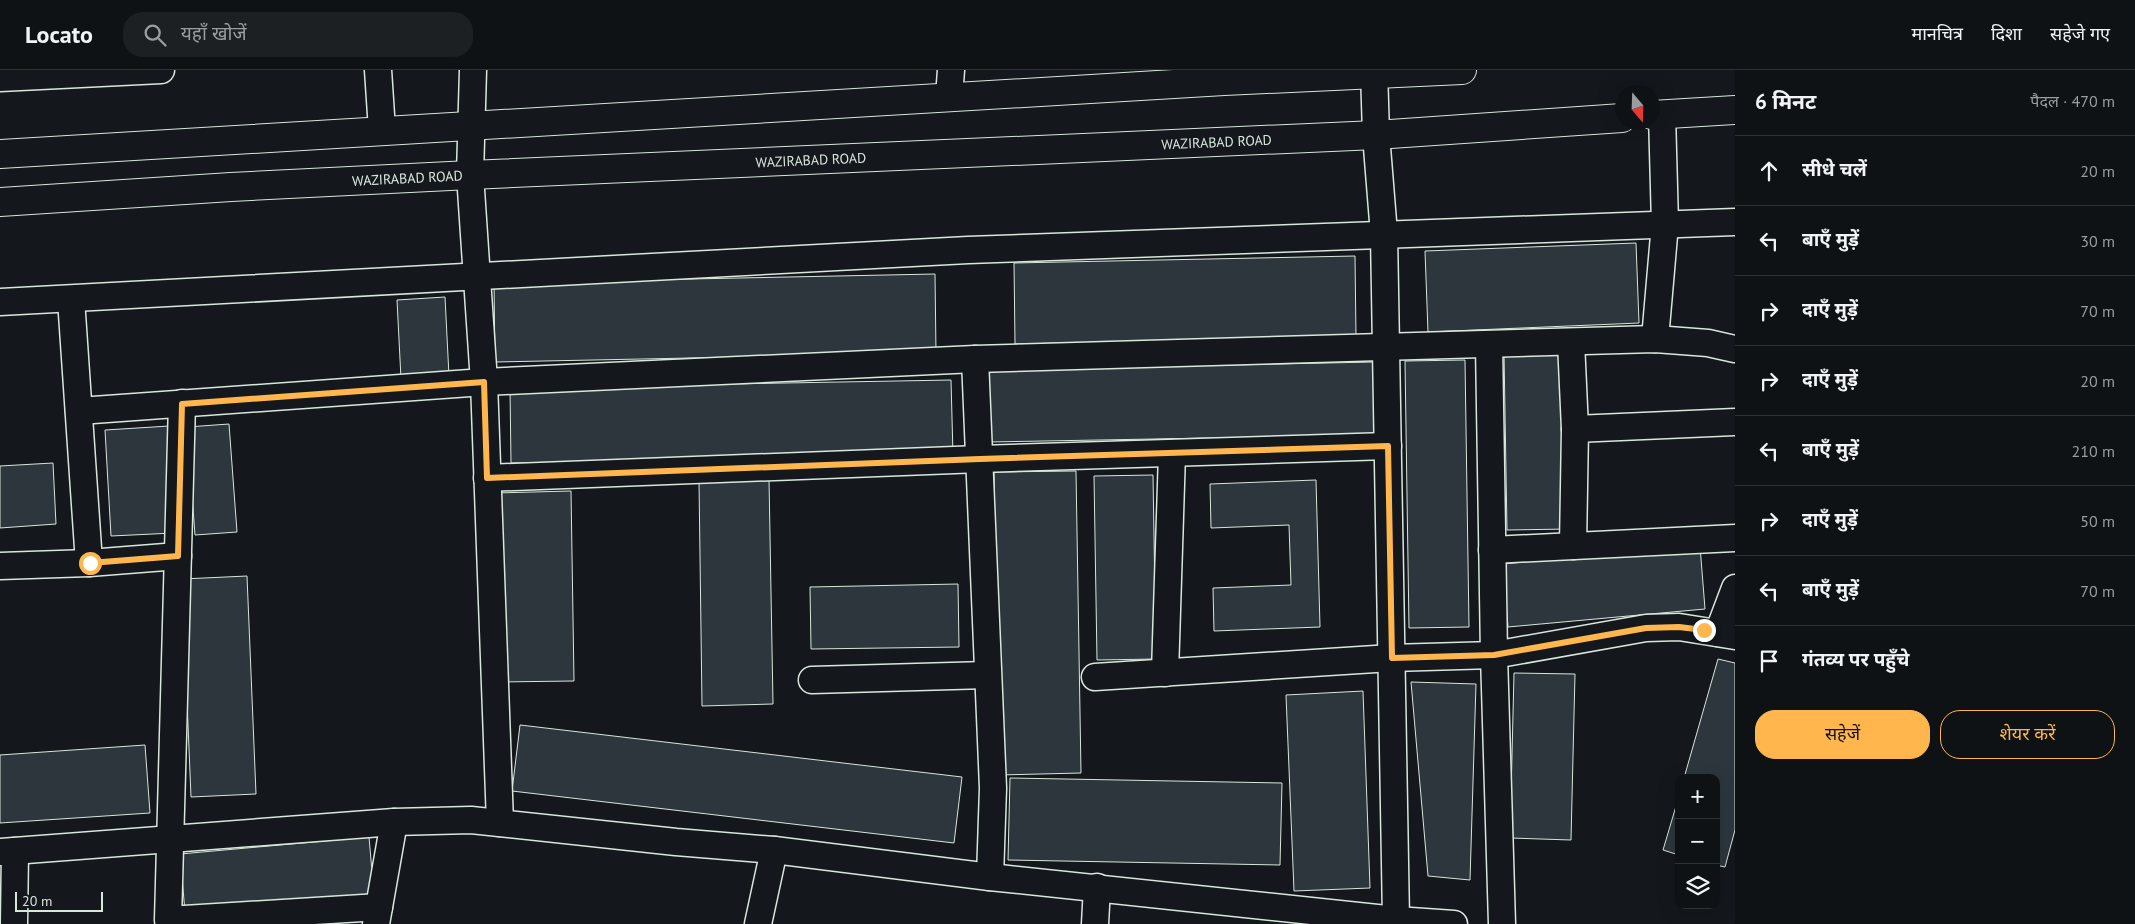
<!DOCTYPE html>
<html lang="hi">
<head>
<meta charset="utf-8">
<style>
	:root { --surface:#0f1215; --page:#1d2022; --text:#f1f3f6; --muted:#9b9ea0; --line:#2f3234; --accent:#ffb74d }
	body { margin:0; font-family:"PT Sans","Noto Sans Devanagari",sans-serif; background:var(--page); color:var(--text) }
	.controls { position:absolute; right:15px; bottom:15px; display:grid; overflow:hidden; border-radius:10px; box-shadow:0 5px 20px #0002 }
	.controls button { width:45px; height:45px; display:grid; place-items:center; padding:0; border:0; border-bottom:1px solid var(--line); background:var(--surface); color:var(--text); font:25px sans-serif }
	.compass { position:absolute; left:1615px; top:15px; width:45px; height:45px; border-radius:50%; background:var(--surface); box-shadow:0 5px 20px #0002; rotate:161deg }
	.scale { position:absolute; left:15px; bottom:12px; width:88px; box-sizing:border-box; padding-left:5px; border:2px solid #d8e6dc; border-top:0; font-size:14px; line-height:18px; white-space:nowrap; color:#d8e6dc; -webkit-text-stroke:4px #14181c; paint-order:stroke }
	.stop { position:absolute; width:15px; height:15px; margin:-11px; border:4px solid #ffb74d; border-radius:50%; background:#fff }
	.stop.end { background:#ffb74d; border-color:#fff; box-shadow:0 1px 5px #0008 }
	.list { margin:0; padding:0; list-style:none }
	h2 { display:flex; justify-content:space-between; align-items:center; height:65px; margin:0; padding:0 20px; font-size:21px }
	h2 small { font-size:16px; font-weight:400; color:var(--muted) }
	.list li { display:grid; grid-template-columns:32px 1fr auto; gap:15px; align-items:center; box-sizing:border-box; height:70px; padding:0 20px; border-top:1px solid var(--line) }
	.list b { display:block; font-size:19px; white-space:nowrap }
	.list em { font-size:16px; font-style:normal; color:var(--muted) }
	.actions { display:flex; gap:10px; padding:15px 20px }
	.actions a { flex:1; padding:11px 0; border:1px solid var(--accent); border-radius:20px; text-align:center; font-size:18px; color:var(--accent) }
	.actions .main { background:var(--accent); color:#111 }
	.icon { flex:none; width:28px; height:28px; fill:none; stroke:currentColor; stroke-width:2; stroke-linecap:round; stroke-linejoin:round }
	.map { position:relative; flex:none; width:1735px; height:854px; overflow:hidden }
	header { display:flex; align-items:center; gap:30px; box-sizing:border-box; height:70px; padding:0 25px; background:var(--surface); border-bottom:1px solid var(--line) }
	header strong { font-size:24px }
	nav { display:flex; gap:28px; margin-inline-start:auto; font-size:18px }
	.search { width:350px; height:45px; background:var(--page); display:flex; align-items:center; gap:12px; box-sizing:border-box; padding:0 18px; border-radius:20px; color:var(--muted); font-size:19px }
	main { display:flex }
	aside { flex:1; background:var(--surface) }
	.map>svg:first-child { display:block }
</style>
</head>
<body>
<header>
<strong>Locato</strong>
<div class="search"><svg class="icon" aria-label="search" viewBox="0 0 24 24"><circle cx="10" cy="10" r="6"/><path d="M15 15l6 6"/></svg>यहाँ खोजें</div>
<nav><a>मानचित्र</a><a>दिशा</a><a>सहेजे गए</a></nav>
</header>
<main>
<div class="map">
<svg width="1735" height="854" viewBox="0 0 1735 854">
	<rect width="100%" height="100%" fill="#14181c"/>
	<g fill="#2c363c" stroke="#d8e6dc">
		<polygon points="1636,173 1639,253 1428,262 1425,181"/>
		<polygon points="1355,186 1356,267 1015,274 1014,193"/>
		<polygon points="935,204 936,283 495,292 494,213"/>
		<polygon points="445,227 449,306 401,309 397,230"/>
		<polygon points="1566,282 1569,459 1507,460 1504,283"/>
		<polygon points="1465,290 1469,557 1409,558 1405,291"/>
		<polygon points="1374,292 1375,365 989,372 988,300"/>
		<polygon points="951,310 953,385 511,393 510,318"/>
		<polygon points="229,354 237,462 195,465 187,357"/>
		<polygon points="169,356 174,463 111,466 105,360"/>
		<polygon points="53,393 56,454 0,458 0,396"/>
		<polygon points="1076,401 1081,703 999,705 994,402"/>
		<polygon points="1153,405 1156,589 1097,590 1094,406"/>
		<polygon points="769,409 773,634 702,636 699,411"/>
		<polygon points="1316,410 1320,557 1214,561 1213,518 1291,515 1289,455 1211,458 1210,414"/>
		<polygon points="571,421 574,611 498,612 495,423"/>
		<polygon points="1700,476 1705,539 1508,557 1503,494"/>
		<polygon points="247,506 256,724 191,727 182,509"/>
		<polygon points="958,514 959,577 811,579 810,517"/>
		<polygon points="1718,589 1735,593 1735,760 1725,797 1716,795 1716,708 1684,708"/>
		<polygon points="1514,603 1575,604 1571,770 1510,768"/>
		<polygon points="1411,612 1476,614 1470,810 1428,806"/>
		<polygon points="1363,621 1370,818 1294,821 1286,625"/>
		<polygon points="520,655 962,707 954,773 512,721"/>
		<polygon points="145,675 150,743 0,753 0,685"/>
		<polygon points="1010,708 1282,713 1280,795 1008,790"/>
		<polygon points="1679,726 1679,785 1663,780"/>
		<polygon points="369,767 374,825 185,842 180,784"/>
	</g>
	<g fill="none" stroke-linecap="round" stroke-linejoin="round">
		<g stroke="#d8e6dc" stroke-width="29">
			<g id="street">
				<polyline points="378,0 382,60"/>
				<polyline points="473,0 470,105 484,312 500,753"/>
				<polyline points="1374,0 1376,65 1384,164 1396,850"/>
				<polyline points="0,8 161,0"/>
				<polyline points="949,27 951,0"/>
				<polyline points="71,229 89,493"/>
				<polyline points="0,232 968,180 1735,152"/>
				<polyline points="1655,269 1665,154 1662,45"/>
				<polyline points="1571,272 1575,359"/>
				<polyline points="1489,274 1494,585 1502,854"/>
				<polyline points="975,289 993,718 990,807"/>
				<polyline points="182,333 168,850 379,837"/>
				<polyline points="79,341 484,312 975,289 1655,269 1708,273 1735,279"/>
				<polyline points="487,408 980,389 1388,376"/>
				<polyline points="1573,476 1575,359 1735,352"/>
				<polyline points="1492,480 1735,468"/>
				<polyline points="0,496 89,493 178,486"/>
				<polyline points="1718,563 1735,518"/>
				<polyline points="1165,603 1172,383"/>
				<polyline points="1095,607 1391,588 1494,585 1646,558 1679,557 1735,566"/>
				<polyline points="812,610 987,605"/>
				<polyline points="0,782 394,752 471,750 676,772 774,780 990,807 1396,850 1454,854"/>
				<polyline points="14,854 15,781"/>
				<polyline points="376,854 394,752"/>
				<polyline points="758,854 774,780"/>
				<polyline points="1095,854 1097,817"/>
			</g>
		</g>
		<g stroke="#d8e6dc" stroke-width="30">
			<g id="highway">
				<polyline points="1652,45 1735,40"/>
				<polyline points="0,84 1224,11 1462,0"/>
				<path id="s1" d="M0,132L231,117L470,105L1376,65L1622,48"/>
			</g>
		</g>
		<use href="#street" stroke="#14181c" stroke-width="26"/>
		<use href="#highway" stroke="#14181c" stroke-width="28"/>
	</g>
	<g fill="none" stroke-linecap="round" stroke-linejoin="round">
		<polyline stroke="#ffb74d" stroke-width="6" points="90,493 178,486 182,334 484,312 487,408 980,389 1388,376 1392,588 1494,585 1646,558 1679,557 1704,560"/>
	</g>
	<g text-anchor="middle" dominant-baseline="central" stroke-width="4" stroke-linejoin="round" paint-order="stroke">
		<g font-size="14" fill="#d8e6dc" stroke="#14181c">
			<text stroke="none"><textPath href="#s1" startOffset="1218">WAZIRABAD ROAD</textPath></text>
			<text stroke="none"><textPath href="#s1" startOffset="812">WAZIRABAD ROAD</textPath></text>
			<text stroke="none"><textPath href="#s1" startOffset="408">WAZIRABAD ROAD</textPath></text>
		</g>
	</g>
</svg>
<div class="controls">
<button>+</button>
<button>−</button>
<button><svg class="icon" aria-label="layers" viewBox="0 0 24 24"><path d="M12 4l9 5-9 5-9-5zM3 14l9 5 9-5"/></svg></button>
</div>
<svg class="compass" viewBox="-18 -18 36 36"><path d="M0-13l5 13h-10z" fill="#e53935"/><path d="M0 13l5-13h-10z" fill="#9b9ea0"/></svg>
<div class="scale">20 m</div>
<div class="stop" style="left:90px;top:493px"></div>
<div class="stop end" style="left:1704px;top:560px"></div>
</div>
<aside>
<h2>6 मिनट<small>पैदल · 470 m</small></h2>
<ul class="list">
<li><svg class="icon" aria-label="ahead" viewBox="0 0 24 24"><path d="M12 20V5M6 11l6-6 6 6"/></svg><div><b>सीधे चलें</b></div><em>20 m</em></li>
<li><svg class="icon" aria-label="left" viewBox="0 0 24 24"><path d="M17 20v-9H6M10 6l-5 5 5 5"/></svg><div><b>बाएँ मुड़ें</b></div><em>30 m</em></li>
<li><svg class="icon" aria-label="right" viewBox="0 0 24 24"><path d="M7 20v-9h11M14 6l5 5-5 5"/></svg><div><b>दाएँ मुड़ें</b></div><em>70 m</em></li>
<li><svg class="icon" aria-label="right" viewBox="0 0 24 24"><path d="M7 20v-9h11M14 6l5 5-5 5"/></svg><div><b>दाएँ मुड़ें</b></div><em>20 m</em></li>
<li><svg class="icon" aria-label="left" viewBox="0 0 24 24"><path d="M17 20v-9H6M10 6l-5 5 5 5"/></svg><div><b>बाएँ मुड़ें</b></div><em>210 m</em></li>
<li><svg class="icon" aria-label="right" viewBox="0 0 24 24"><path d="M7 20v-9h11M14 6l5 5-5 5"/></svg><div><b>दाएँ मुड़ें</b></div><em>50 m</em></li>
<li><svg class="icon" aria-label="left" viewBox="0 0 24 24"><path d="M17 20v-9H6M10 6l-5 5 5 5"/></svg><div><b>बाएँ मुड़ें</b></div><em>70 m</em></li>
<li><svg class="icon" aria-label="arrive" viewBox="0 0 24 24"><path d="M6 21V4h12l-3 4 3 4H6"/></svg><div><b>गंतव्य पर पहुँचे</b></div></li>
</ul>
<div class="actions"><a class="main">सहेजें</a><a>शेयर करें</a></div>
</aside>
</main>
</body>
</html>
